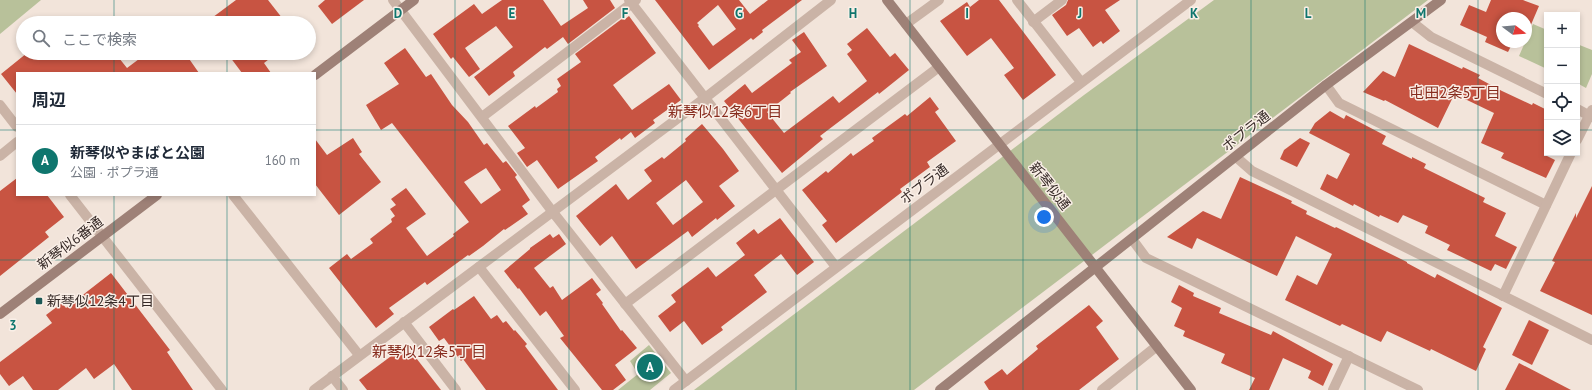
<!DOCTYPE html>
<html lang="ja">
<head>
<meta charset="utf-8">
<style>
	:root { --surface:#fff; --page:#f6f6f7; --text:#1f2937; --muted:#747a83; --line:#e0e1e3; --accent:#0f766e }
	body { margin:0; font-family:"PT Sans","Noto Sans JP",sans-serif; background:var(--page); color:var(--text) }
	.controls { position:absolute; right:12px; top:12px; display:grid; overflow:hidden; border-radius:0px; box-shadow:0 2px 6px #0003 }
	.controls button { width:36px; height:36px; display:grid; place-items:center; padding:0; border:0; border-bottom:1px solid var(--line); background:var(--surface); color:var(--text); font:20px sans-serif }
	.compass { position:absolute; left:1496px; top:12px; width:36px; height:36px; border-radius:50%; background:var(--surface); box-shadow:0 2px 6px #0003; rotate:106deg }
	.you { position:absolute; left:1044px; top:217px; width:14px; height:14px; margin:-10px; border:3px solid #fff; border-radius:50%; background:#1a73e8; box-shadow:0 0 0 6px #1a73e833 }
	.badge { display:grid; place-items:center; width:26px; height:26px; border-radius:50%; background:var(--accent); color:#fff; font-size:13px; font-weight:700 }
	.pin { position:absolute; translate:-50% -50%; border:2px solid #fff; box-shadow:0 1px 4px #0006 }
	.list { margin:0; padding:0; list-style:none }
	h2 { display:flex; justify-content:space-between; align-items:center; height:52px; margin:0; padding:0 16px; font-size:17px }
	h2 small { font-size:13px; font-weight:400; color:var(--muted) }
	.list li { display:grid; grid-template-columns:26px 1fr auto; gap:12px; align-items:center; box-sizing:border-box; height:72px; padding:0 16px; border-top:1px solid var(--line) }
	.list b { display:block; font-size:15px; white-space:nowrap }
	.list p { margin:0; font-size:13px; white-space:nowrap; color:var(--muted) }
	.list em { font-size:13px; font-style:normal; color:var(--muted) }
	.icon { flex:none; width:22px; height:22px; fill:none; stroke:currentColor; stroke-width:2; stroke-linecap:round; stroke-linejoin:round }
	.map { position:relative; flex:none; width:1592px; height:390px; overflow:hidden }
	.search { position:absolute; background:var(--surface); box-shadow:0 2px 6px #0003; left:16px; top:16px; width:300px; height:44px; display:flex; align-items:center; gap:10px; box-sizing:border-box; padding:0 14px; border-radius:22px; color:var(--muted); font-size:15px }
	.panel { position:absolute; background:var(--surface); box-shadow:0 2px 6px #0003; left:16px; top:72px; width:300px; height:124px; border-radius:0px }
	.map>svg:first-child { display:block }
</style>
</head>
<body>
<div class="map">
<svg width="1592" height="390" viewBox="0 0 1592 390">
	<rect width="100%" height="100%" fill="#f2e4da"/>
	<g fill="#b8c19a">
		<polygon points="0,0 41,0 0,34"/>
		<polygon points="1214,0 1428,0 914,390 694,390 1084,95"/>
		<polygon points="1533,24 1547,30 1547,69 1519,56"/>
		<polygon points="1577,44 1592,50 1592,74 1586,88 1577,83"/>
		<polygon points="649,345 671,373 650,390 618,390 638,374 630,361"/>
	</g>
	<g fill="#c85442" fill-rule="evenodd">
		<polygon points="236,0 268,0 286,23 205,23"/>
		<polygon points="325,0 364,0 332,24 318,6"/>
		<polygon points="502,0 543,0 561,26 588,8 583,0 610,0 615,8 568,44 563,37 547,49 545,47 513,72 515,76 489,96 474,77 513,47 496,26 465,48 480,69 469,77 453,57 451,59 433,34 474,4 482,14"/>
		<path d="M655,0H739L750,14L768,0H802L762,30L763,32L753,40L751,38L709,70ZM718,5L736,29L713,46L698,26L699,25L697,23Z"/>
		<polygon points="979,0 999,0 1056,75 1023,100 1004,75 1014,68 991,38 967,56 940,21 967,2 970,7"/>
		<polygon points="1068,0 1120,0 1105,10 1120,31 1103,44 1101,41 1093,47 1079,28 1067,36 1052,15 1066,5"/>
		<polygon points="1491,0 1523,0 1539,6 1530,27 1526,25 1526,18 1502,18 1502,42 1513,42 1508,52 1485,42 1487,37 1460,25 1469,5 1486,12"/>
		<polygon points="629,16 656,53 613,85 632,110 669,84 681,100 653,120 655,123 635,138 631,132 621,140 620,138 595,157 598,161 558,189 537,160 527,167 517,153 525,148 508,126 535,106 536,108 558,92 557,89 561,86 557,79 581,62 575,54 623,18 624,20"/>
		<polygon points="867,28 890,57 895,53 909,70 879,94 878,92 820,136 823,139 782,173 724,101 745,84 752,93 792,63 789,60 801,52 792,40 804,32 827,66 790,92 791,93 767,112 784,133 833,96 839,103 867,81 847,54 852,50 847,44"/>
		<polygon points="1409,44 1462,69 1463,67 1480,75 1478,78 1502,91 1532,105 1533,103 1547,110 1547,156 1555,160 1546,178 1501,158 1504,153 1481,143 1494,113 1467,100 1454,95 1438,128 1385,100 1384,101 1363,92 1383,71 1395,77"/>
		<path d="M405,48L426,77L431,74L452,105L468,122L484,145L487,143L503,163L506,161L517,175L515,177L530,200L522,206L528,214L505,230L504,229L483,246L469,256L468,255L427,285L425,282L389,308L394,314L376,328L329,268L347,254L351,259L373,243L370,239L392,222L391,219L395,216L390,209L396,205L391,199L406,188L426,214L406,228L427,256L454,236L453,234L469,222L392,123L381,130L366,105L399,84L384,63ZM486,168L501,190L481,204L464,182Z"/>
		<polygon points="27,53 115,53 127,68 147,53 185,53 199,73 17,73 17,94 1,74"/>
		<polygon points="227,53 277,53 264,63 271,73 242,73"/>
		<polygon points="930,97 939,109 935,112 956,141 927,162 930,167 900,189 902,192 836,243 822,225 827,221 802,190 826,171 828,173 851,153 853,156 874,141 872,138 905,114 907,116"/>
		<polygon points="1330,111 1344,119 1346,115 1386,136 1382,144 1412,159 1412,157 1426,164 1424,168 1485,198 1483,202 1506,213 1495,236 1517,247 1506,269 1495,264 1491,271 1447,250 1450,245 1425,233 1428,226 1403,215 1398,223 1380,215 1379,217 1354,204 1353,206 1320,189 1327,174 1337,179 1350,154 1309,133 1315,123"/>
		<path d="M702,124L723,149L739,171L719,186L735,206L717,220L716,218L692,237L688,231L636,269L612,236L600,246L576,216L616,184L628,200L652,181L644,170L662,157L664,159L686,141L685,139ZM686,180L703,202L673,225L656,203Z"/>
		<polygon points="353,138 362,152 359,154 381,182 339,215 315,184 315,139 327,155"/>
		<polygon points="1300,138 1310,143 1297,167 1280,159 1284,150"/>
		<polygon points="1240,177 1292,201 1291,203 1307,211 1306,214 1335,228 1336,227 1407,262 1407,263 1435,278 1437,274 1502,308 1483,347 1486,349 1476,371 1431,349 1430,351 1387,331 1381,342 1342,324 1340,326 1285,300 1297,275 1317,285 1332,254 1296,236 1277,276 1197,238 1192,249 1167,237 1203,211 1221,219"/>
		<polygon points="17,178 17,195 47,195 64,217 45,232 49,237 0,276 0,191"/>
		<polygon points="1592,186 1592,315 1540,291 1555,262 1552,261 1576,213 1576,218"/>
		<polygon points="780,218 814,262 797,275 781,254 754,275 767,292 721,327 723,330 702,345 684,321 670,332 658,316 676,302 671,295 708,267 716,277 745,255 736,243 754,229 758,234"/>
		<polygon points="550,234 553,238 559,234 566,244 534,268 550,288 553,286 562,300 592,278 601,290 596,294 603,303 602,304 621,331 622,330 637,348 615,365 626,380 613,390 602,390 560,338 564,336 546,311 540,316 519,288 518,289 504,271 530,249 530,248"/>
		<polygon points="111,273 170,350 167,352 193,390 132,390 114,364 94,379 86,368 58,390 33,390 23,376 9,386 0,374 0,362 52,323 46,315 62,303 66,308"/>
		<polygon points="1179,285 1194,293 1193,296 1221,308 1219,313 1271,335 1273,331 1333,364 1323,386 1308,378 1311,371 1283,358 1269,390 1249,390 1255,378 1221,363 1225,354 1183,336 1185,331 1174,326 1182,308 1171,302"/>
		<polygon points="474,296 491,319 497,315 503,323 506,321 514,331 515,330 527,344 525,346 558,390 486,390 463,359 461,361 444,338 439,341 429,327 453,309 454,310"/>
		<polygon points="1089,305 1103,321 1096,327 1119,359 1079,390 989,390 984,382 1002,369 1007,375 1038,349 1036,346"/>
		<polygon points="1529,320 1549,330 1532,365 1512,355"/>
		<polygon points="406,345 441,390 367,390 359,380"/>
		<polygon points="1519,363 1571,390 1505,390"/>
	</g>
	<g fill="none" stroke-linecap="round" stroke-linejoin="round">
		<g stroke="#cab3a6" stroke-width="10">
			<polyline points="393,0 552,211 686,381"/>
			<polyline points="629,0 836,267"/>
			<polyline points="1017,0 1081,82"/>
			<polyline points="1033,22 1062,0"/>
			<polyline points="1412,22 1431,37 1547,94"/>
			<polyline points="906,24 939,0"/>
			<polyline points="1326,85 1339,103 1546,205"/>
			<polyline points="0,105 17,127"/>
			<polyline points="1577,109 1592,117"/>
			<polyline points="482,117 636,0"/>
			<polyline points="1577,140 1592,110"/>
			<polyline points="0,156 17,142"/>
			<polyline points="1236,157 1252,171 1592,340"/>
			<polyline points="70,195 222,390"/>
			<polyline points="233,195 359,355"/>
			<polyline points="1132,239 1146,258 1418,390"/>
			<polyline points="479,267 575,390"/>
			<polyline points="1503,296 1571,153"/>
			<polyline points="625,304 939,67"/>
			<polyline points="404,322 456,390"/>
			<polyline points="332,376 343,390"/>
			<polyline points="314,390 705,98 831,0"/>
			<polyline points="674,390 1191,0"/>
			<polyline points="1102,390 1157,346"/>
			<polyline points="1333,390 1349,356"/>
		</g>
		<g stroke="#9e8177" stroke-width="10">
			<polyline points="887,0 1191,390"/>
			<polyline points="315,75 414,0"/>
			<polyline points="0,314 157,195"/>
			<polyline points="940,390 1326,85 1441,0"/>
		</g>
	</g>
	<path fill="none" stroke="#0f766e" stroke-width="1" stroke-opacity="0.55" d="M114,0V23M227,0V23M341,0V390M455,0V390M569,0V390M682,0V390M796,0V390M910,0V390M1023,0V390M1137,0V390M1251,0V390M1365,0V390M1478,0V390M114,53V73M227,53V73M0,130H17M315,130H1547M1577,130H1592M114,195V390M227,195V390M0,260H1592"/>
	<rect fill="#1c5856" stroke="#faefe7" stroke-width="1.5" x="35" y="297" width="8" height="8" rx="2"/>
	<g text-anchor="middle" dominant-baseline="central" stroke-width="3" stroke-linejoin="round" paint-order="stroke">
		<g font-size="14" fill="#362a27" stroke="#faefe7">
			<text transform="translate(1246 131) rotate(-38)">ポプラ通</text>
			<text transform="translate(924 184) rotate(-37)">ポプラ通</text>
			<text transform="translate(1050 186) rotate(52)">新琴似通</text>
			<text transform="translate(70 243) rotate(-37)">新琴似6番通</text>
		</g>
		<g font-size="14" fill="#362a27" stroke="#faefe7" text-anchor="start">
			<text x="47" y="301">新琴似12条4丁目</text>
		</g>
		<g font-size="15" fill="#872c1e" stroke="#faefe7">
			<text x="1455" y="92">屯田2条5丁目</text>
			<text x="725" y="111">新琴似12条6丁目</text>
			<text x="429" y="351">新琴似12条5丁目</text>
		</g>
	</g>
	<g font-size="13" text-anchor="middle" font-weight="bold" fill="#0f766e" stroke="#faefe7" stroke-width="3" stroke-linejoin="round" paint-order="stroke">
		<text x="398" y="18">D</text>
		<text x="512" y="18">E</text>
		<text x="625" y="18">F</text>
		<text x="739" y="18">G</text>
		<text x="853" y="18">H</text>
		<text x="967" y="18">I</text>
		<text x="1080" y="18">J</text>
		<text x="1194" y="18">K</text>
		<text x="1308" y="18">L</text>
		<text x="1421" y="18">M</text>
		<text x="13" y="330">3</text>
	</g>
</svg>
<div class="controls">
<button>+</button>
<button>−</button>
<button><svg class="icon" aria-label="locate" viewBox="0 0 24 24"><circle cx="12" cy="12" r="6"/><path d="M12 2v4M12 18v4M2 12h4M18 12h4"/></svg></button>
<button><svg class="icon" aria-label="layers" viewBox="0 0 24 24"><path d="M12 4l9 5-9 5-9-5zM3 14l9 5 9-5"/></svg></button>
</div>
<svg class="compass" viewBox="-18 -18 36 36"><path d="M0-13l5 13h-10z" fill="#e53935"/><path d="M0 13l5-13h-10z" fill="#747a83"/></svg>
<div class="you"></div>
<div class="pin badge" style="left:650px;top:367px">A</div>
<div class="search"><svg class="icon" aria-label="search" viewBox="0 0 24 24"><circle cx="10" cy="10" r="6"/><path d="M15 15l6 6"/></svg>ここで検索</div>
<section class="panel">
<h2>周辺<small></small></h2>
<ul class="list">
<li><span class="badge">A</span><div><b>新琴似やまばと公園</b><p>公園 · ポプラ通</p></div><em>160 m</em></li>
</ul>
</section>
</div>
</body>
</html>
